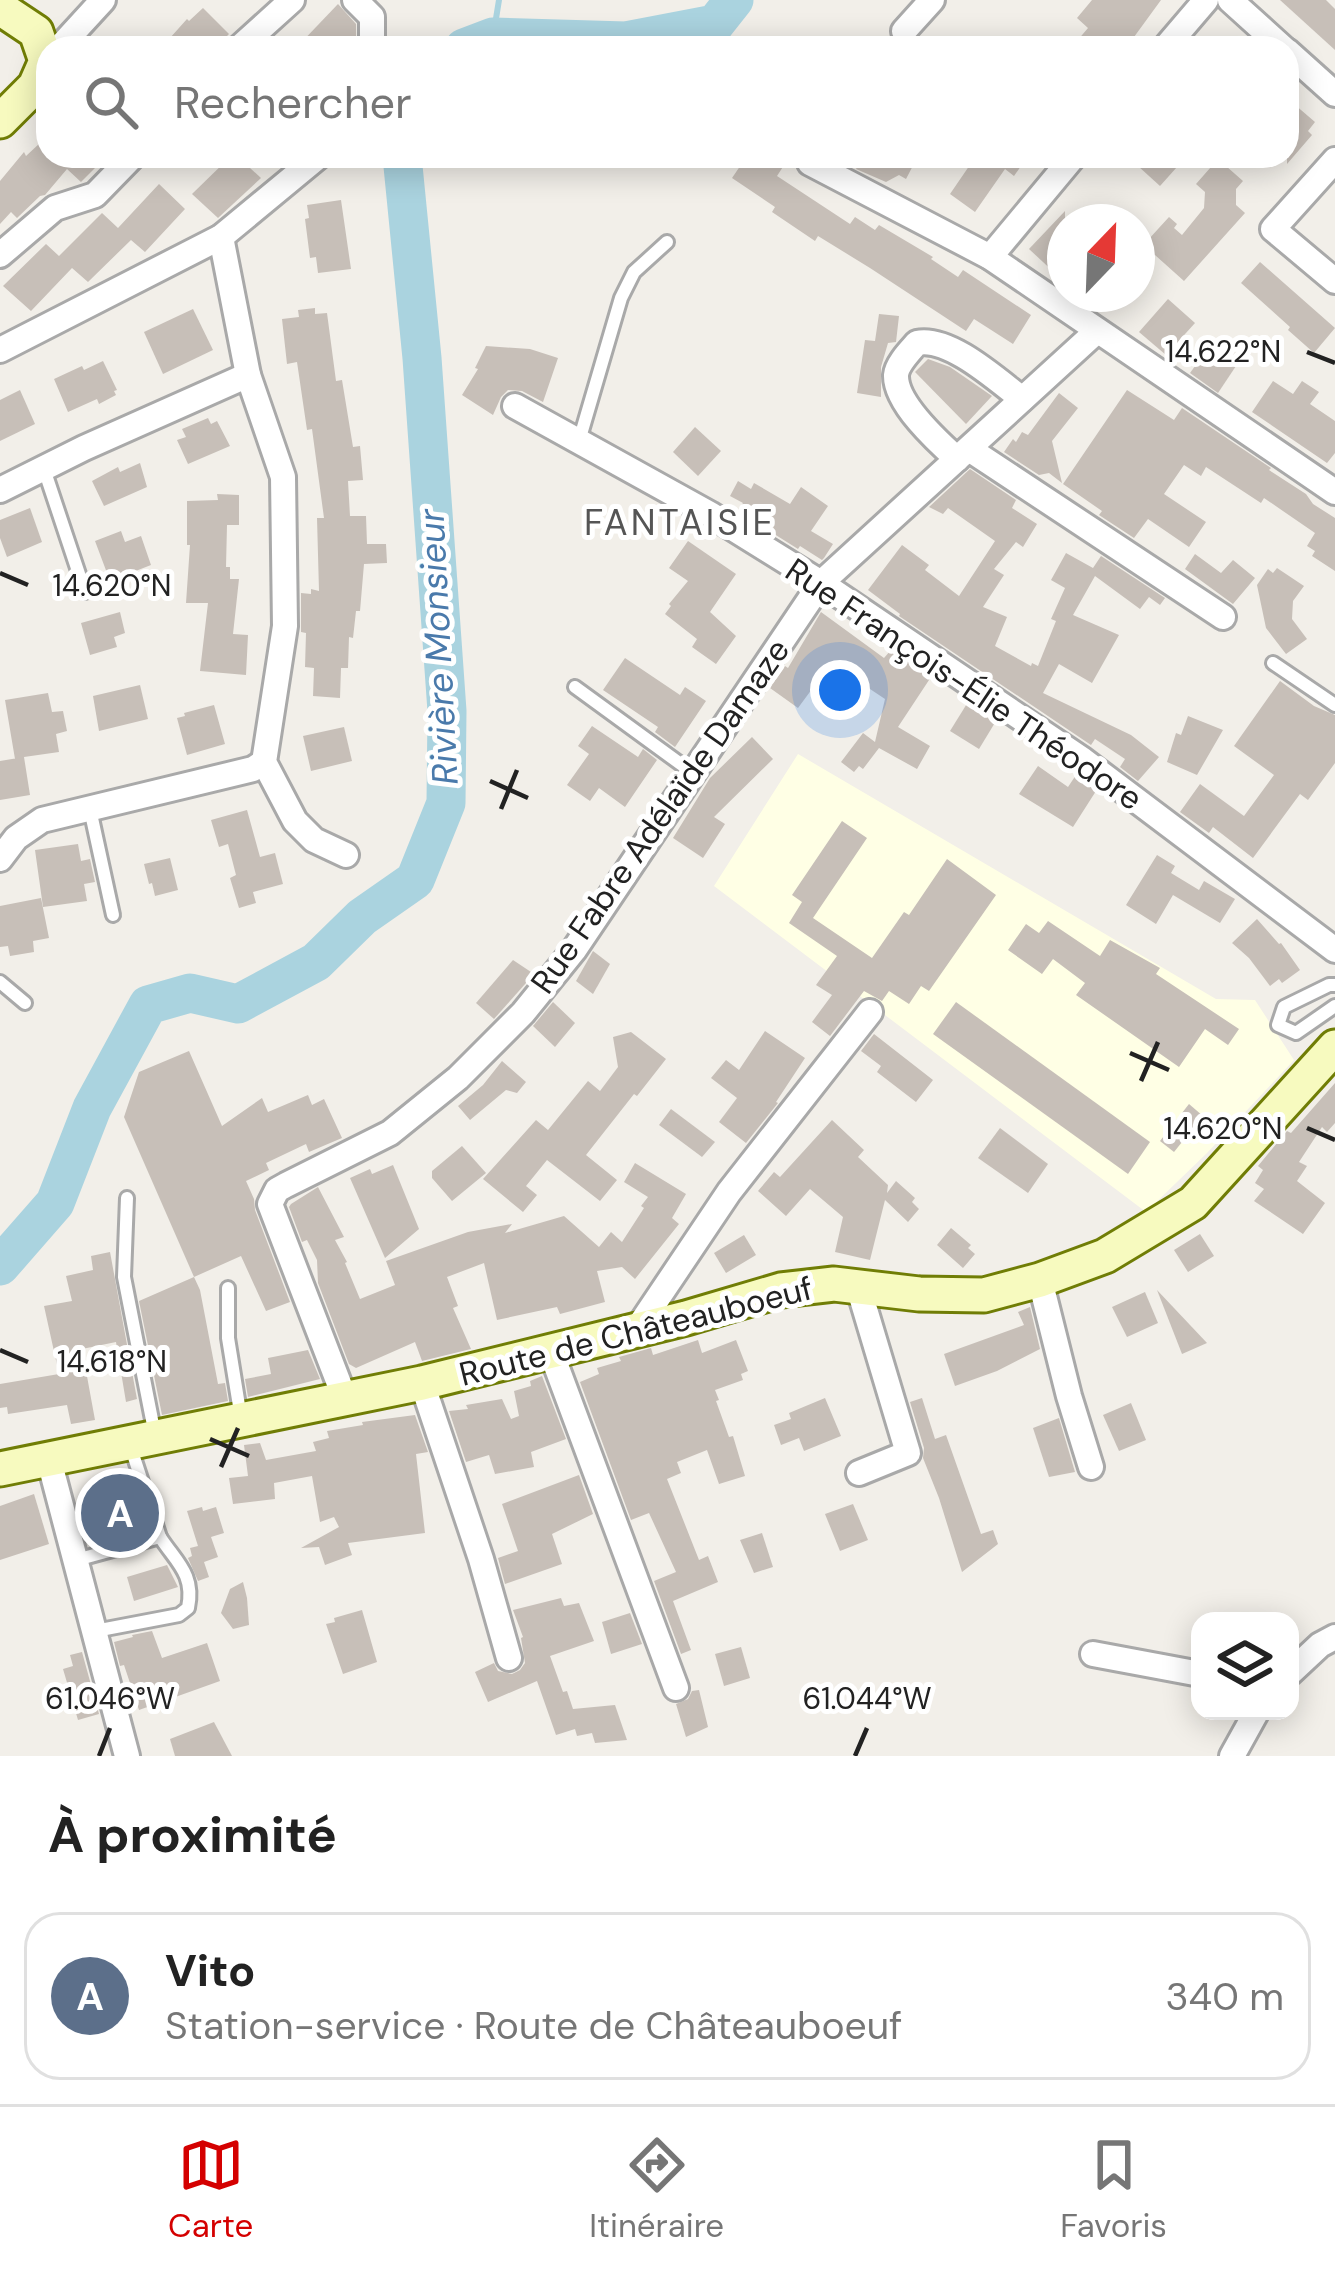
<!DOCTYPE html>
<html lang="fr">
<head>
<meta charset="utf-8">
<style>
	:root { --surface:#fff; --page:#f6f6f6; --text:#222; --muted:#767676; --line:#e0e0e0; --accent:#d40000 }
	body { margin:0; font-family:"DM Sans",sans-serif; background:var(--page); color:var(--text) }
	.controls { position:absolute; right:36px; bottom:36px; display:grid; overflow:hidden; border-radius:24px; box-shadow:0 6px 30px #0003 }
	.controls button { width:108px; height:108px; display:grid; place-items:center; padding:0; border:0; border-bottom:3px solid var(--line); background:var(--surface); color:var(--text); font:60px sans-serif }
	.compass { position:absolute; left:1047px; top:204px; width:108px; height:108px; border-radius:50%; background:var(--surface); box-shadow:0 6px 30px #0003; rotate:23deg }
	.you { position:absolute; left:840px; top:690px; width:42px; height:42px; margin:-30px; border:9px solid #fff; border-radius:50%; background:#1a73e8; box-shadow:0 0 0 18px #1a73e833 }
	.badge { display:grid; place-items:center; width:78px; height:78px; border-radius:50%; background:var(--accent); color:#fff; font-size:39px; font-weight:700 }
	.pin { position:absolute; translate:-50% -50%; border:6px solid #fff; box-shadow:0 3px 12px #0006 }
	.list { margin:0; padding:0; list-style:none }
	h2 { display:flex; justify-content:space-between; align-items:center; height:156px; margin:0; padding:0 48px; font-size:51px }
	h2 small { font-size:39px; font-weight:400; color:var(--muted) }
	.list li { display:grid; grid-template-columns:78px 1fr auto; gap:36px; align-items:center; box-sizing:border-box; height:168px; margin:0 24px 24px; padding:0 24px; border:3px solid var(--line); border-radius:36px }
	.list b { display:block; font-size:45px; white-space:nowrap }
	.list p { margin:0; font-size:39px; white-space:nowrap; color:var(--muted) }
	.list em { font-size:39px; font-style:normal; color:var(--muted) }
	.icon { flex:none; width:66px; height:66px; fill:none; stroke:currentColor; stroke-width:2; stroke-linecap:round; stroke-linejoin:round }
	.map { position:relative; flex:none; width:1335px; height:1756px; overflow:hidden }
	.search { position:absolute; background:var(--surface); box-shadow:0 6px 30px #0003; left:36px; right:36px; top:36px; height:132px; display:flex; align-items:center; gap:30px; box-sizing:border-box; padding:0 42px; border-radius:36px; color:var(--muted); font-size:45px }
	.sheet { height:348px; background:var(--surface) }
	nav { display:flex; justify-content:space-around; align-items:center; box-sizing:border-box; height:168px; border-top:3px solid var(--line); background:var(--surface); font-size:33px; color:var(--muted) }
	nav a { display:grid; justify-items:center; gap:6px }
	nav .on { color:var(--accent) }
	.map>svg:first-child { display:block }
</style>
</head>
<body>
<div class="map">
<svg width="1335" height="1756" viewBox="0 0 1335 1756">
	<rect width="100%" height="100%" fill="#f2efe9"/>
	<polygon fill="#ffffe5" points="798,754 1216,999 1255,1000 1294,1060 1207,1153 1146,1212 714,886"/>
	<g fill="none" stroke-linecap="round" stroke-linejoin="round">
		<polyline stroke="#aad3df" stroke-width="6" points="493,37 499,0"/>
		<g stroke="#aad3df" stroke-width="39">
			<polyline points="464,48 493,37 626,41 715,24 734,0"/>
			<polyline points="0,1266 55,1203 92,1108 148,1005 190,993 238,1004 316,962 362,917 415,880 446,803 447,711 422,358 402,156"/>
		</g>
	</g>
	<g fill="#c7bfb8">
		<polygon points="1092,0 1161,0 1126,48 1071,48 1088,28 1077,18"/>
		<polygon points="1280,0 1326,0 1335,9 1335,50"/>
		<polygon points="338,4 356,24 356,40 347,48 296,48"/>
		<polygon points="203,8 229,34 215,48 161,48 187,19 189,21"/>
		<polygon points="1287,98 1315,122 1308,131 1312,135 1287,164"/>
		<polygon points="40,143 48,151 48,156 107,156 81,182 67,169 45,195 40,196 17,218 11,212 0,224 0,181 24,152 26,156"/>
		<polygon points="231,156 237,156 261,178 218,218 192,194"/>
		<polygon points="747,156 790,156 777,176 850,224 855,217 875,230 879,225 933,257 931,259 958,277 963,270 1031,315 1013,344 974,319 966,331 870,268 818,236 815,241 772,212 775,207 732,178"/>
		<polygon points="863,156 918,156 906,179 899,175 886,182 856,169"/>
		<polygon points="976,156 1028,156 1014,176 1005,169 975,212 950,194"/>
		<polygon points="1127,156 1166,156 1177,167 1160,186"/>
		<polygon points="1218,159 1243,181 1236,189 1236,205 1245,213 1184,281 1155,255 1137,282 1137,252 1169,217 1177,224 1174,228 1182,235 1204,208 1205,192 1196,184"/>
		<polygon points="159,184 185,209 145,252 131,240 88,282 72,268 31,311 3,286 46,244 59,256 102,213 118,228"/>
		<polygon points="341,200 351,269 318,273 316,257 310,258 305,219 309,218 307,205"/>
		<polygon points="1065,211 1065,266 1057,275 1029,249"/>
		<polygon points="1260,262 1335,328 1314,353 1288,330 1290,327 1241,283"/>
		<polygon points="1168,299 1195,323 1166,355 1139,332"/>
		<polygon points="315,308 315,314 327,313 336,381 342,380 353,447 360,446 363,480 348,481 350,516 366,516 367,544 386,544 387,563 364,564 360,611 356,611 353,638 349,637 348,668 341,668 340,698 313,696 314,668 305,667 306,633 301,632 301,593 311,594 311,589 319,591 317,518 324,518 312,429 307,430 297,362 287,364 282,319 299,317 298,310"/>
		<polygon points="193,309 213,350 163,374 144,332"/>
		<polygon points="879,314 899,316 896,342 888,343 881,367 881,397 857,393 865,340 875,341"/>
		<polygon points="486,346 530,349 558,358 543,402 522,391 508,390 501,397 493,415 462,395 478,369 475,368"/>
		<polygon points="1209,347 1236,366 1218,393 1190,373"/>
		<polygon points="928,359 950,367 992,396 966,424 915,372"/>
		<polygon points="103,361 117,390 114,391 116,395 99,404 97,399 68,412 54,379 82,366 84,370"/>
		<polygon points="1273,381 1293,394 1302,381 1319,392 1310,404 1335,421 1335,453 1327,463 1252,412"/>
		<polygon points="20,390 35,424 0,441 0,400"/>
		<polygon points="1127,390 1174,420 1182,408 1271,468 1269,470 1306,494 1313,504 1335,518 1335,571 1312,556 1315,551 1307,546 1315,533 1264,498 1261,503 1206,467 1201,476 1184,465 1164,494 1206,522 1189,547 1148,519 1134,538 1099,515 1102,511 1063,484"/>
		<polygon points="1059,393 1078,408 1052,441 1062,483 1049,473 1039,475 1004,452 1013,439 1016,442 1022,432 1028,435"/>
		<polygon points="208,418 211,424 217,421 230,446 188,464 177,440 186,437 182,429"/>
		<polygon points="695,427 721,451 698,476 673,452"/>
		<polygon points="140,463 147,487 104,506 92,481 118,467 120,472"/>
		<polygon points="970,469 1016,500 1012,508 1037,524 1023,547 1016,542 994,569 1004,575 983,607 1007,617 995,646 1031,666 1032,663 1038,666 1056,621 1051,619 1065,588 1051,580 1066,553 1093,568 1101,556 1165,598 1160,605 1149,597 1140,609 1095,576 1073,615 1119,635 1092,683 1059,664 1043,693 1131,735 1159,757 1138,781 1120,767 1125,759 1095,739 1091,745 899,616 900,614 868,590 902,545 929,565 925,570 959,596 995,541 948,508 943,514 929,507"/>
		<polygon points="738,481 751,489 754,483 790,504 801,487 828,506 811,531 833,544 824,558 822,560 800,546 798,549 771,532 774,528 739,509 743,503 730,496"/>
		<polygon points="217,494 239,495 239,525 227,525 226,567 230,567 230,579 239,579 233,634 248,635 246,675 200,671 208,603 186,603 190,545 187,545 187,501 218,500"/>
		<polygon points="30,508 42,542 7,557 0,538 0,520"/>
		<polygon points="121,531 125,542 141,536 151,565 110,581 95,541"/>
		<polygon points="688,541 736,574 710,612 736,636 716,664 692,647 697,639 665,614 671,606 669,604 688,581 669,568"/>
		<polygon points="1195,554 1221,573 1233,560 1255,578 1233,604 1185,569"/>
		<polygon points="1277,568 1304,586 1293,601 1292,619 1307,639 1286,654 1266,628 1257,585 1268,569 1273,573"/>
		<polygon points="120,612 125,633 114,637 117,647 90,655 81,623"/>
		<polygon points="821,612 884,658 891,650 931,677 898,727 930,746 917,769 879,748 863,769 859,766 854,772 841,762 863,733 875,742 885,699 861,683 855,692 826,670 798,708 770,688 785,666 788,668"/>
		<polygon points="625,658 680,695 685,687 706,701 675,747 655,732 658,727 603,690"/>
		<polygon points="1280,681 1314,706 1335,715 1335,763 1308,800 1300,794 1253,858 1213,827 1209,833 1180,812 1200,784 1244,816 1274,775 1234,746"/>
		<polygon points="140,685 148,719 99,731 93,696"/>
		<polygon points="48,693 52,712 63,711 67,731 56,734 59,752 24,757 30,795 0,800 0,761 18,758 15,759 5,700"/>
		<polygon points="968,702 996,721 979,749 950,731"/>
		<polygon points="214,705 225,744 187,755 177,718 185,716 184,713"/>
		<polygon points="1188,716 1223,730 1197,775 1167,762 1176,733 1181,735"/>
		<polygon points="592,726 638,757 643,749 657,760 625,807 599,788 590,801 567,785 589,754 578,746"/>
		<polygon points="344,727 352,761 311,771 303,736"/>
		<polygon points="752,737 773,759 714,817 725,824 703,858 673,838 710,778"/>
		<polygon points="1038,766 1068,787 1076,775 1096,791 1073,827 1019,794"/>
		<polygon points="247,810 260,857 275,853 283,884 253,892 256,903 239,908 230,878 236,875 228,844 219,847 211,820"/>
		<polygon points="842,821 867,838 813,918 872,958 904,912 909,915 947,859 996,895 929,991 921,986 909,1004 889,991 882,1001 864,991 830,1036 812,1022 832,995 816,985 837,956 789,923 802,902 792,895"/>
		<polygon points="78,844 81,861 90,859 95,882 84,884 87,901 43,907 35,850"/>
		<polygon points="1157,855 1175,866 1171,873 1199,890 1204,881 1235,899 1220,923 1173,895 1156,924 1126,905"/>
		<polygon points="170,858 178,890 155,896 152,883 149,884 144,864"/>
		<polygon points="41,898 49,938 33,941 34,952 10,956 8,946 0,947 0,906"/>
		<polygon points="1257,919 1279,944 1281,943 1300,970 1282,983 1279,979 1270,986 1249,958 1232,943"/>
		<polygon points="1048,921 1100,956 1110,940 1160,968 1156,974 1239,1029 1228,1045 1205,1029 1179,1067 1076,995 1085,983 1053,959 1042,974 1008,950 1026,924 1039,933"/>
		<polygon points="593,951 610,964 593,994 576,981"/>
		<polygon points="513,960 534,974 494,1019 476,1003"/>
		<polygon points="553,1002 575,1023 555,1047 533,1026"/>
		<polygon points="956,1002 1150,1142 1128,1174 933,1034"/>
		<polygon points="765,1031 805,1058 776,1102 778,1103 746,1143 719,1122 737,1098 711,1078 726,1060 739,1070"/>
		<polygon points="631,1032 666,1059 637,1096 634,1094 586,1155 617,1180 600,1201 547,1160 526,1186 537,1195 523,1212 483,1179 536,1120 548,1130 588,1081 600,1091 618,1067 613,1037"/>
		<polygon points="874,1034 933,1080 916,1102 877,1072 881,1066 861,1051"/>
		<polygon points="189,1051 222,1126 262,1098 268,1112 308,1095 312,1105 324,1099 342,1138 309,1152 306,1144 266,1163 269,1170 246,1181 254,1199 255,1210 290,1302 266,1311 241,1256 194,1277 124,1117 139,1072"/>
		<polygon points="502,1061 526,1082 517,1093 506,1090 470,1120 458,1106 483,1085"/>
		<polygon points="1335,1083 1335,1123 1327,1132 1322,1127 1299,1162 1307,1166 1297,1181 1325,1203 1303,1234 1254,1201 1264,1189 1255,1183 1263,1170 1258,1166 1287,1131 1291,1133"/>
		<polygon points="1189,1104 1203,1116 1174,1152 1160,1141"/>
		<polygon points="671,1109 715,1142 702,1157 659,1125"/>
		<polygon points="832,1120 864,1150 858,1157 888,1185 887,1193 896,1181 915,1198 912,1202 919,1209 908,1222 885,1200 870,1260 835,1252 843,1217 810,1189 786,1216 758,1191 774,1172 780,1177"/>
		<polygon points="1000,1128 1048,1164 1028,1193 978,1158"/>
		<polygon points="462,1146 486,1173 452,1201 432,1178 432,1171"/>
		<polygon points="635,1163 686,1194 672,1218 679,1224 635,1279 622,1267 597,1271 605,1302 560,1314 557,1307 497,1320 484,1263 447,1277 458,1306 453,1308 471,1349 422,1361 415,1342 356,1368 349,1364 318,1283 317,1260 307,1240 302,1242 289,1207 291,1204 318,1187 344,1237 335,1240 347,1262 345,1263 360,1299 395,1285 386,1261 468,1232 512,1224 505,1233 564,1216 599,1247 611,1232 622,1242 644,1208 641,1206 648,1197 624,1182"/>
		<polygon points="393,1165 419,1229 385,1258 350,1178 370,1169 372,1174"/>
		<polygon points="951,1228 971,1245 968,1248 975,1254 963,1268 937,1245"/>
		<polygon points="1200,1234 1214,1256 1188,1272 1174,1250"/>
		<polygon points="744,1235 756,1255 726,1273 714,1253"/>
		<polygon points="110,1252 137,1399 126,1402 116,1342 82,1349 95,1420 71,1424 67,1405 8,1414 7,1407 0,1408 0,1384 59,1374 44,1306 72,1301 66,1276 93,1270 91,1256"/>
		<polygon points="194,1277 200,1290 218,1384 225,1383 228,1401 162,1415 139,1301"/>
		<polygon points="1157,1290 1207,1343 1182,1354"/>
		<polygon points="1145,1292 1158,1323 1127,1337 1112,1307"/>
		<polygon points="1030,1307 1040,1349 997,1371 955,1386 944,1354 1024,1325 1018,1312"/>
		<polygon points="698,1340 702,1353 736,1340 748,1371 741,1374 743,1380 715,1390 719,1400 716,1401 729,1437 733,1436 745,1476 719,1484 707,1450 677,1462 681,1473 667,1479 699,1560 708,1556 718,1582 673,1601 691,1650 681,1654 654,1581 676,1572 649,1513 631,1520 580,1382 599,1374 597,1368 621,1361 619,1357 651,1348 653,1355"/>
		<polygon points="308,1350 320,1379 248,1397 245,1379 271,1374 268,1358"/>
		<polygon points="542,1376 566,1439 531,1452 534,1467 495,1474 489,1455 466,1462 449,1411 468,1409 466,1405 502,1399 511,1419 519,1416 514,1391 531,1386 530,1381"/>
		<polygon points="825,1398 841,1436 804,1451 799,1438 781,1445 774,1425 791,1419 789,1413"/>
		<polygon points="922,1398 935,1439 946,1435 981,1534 993,1530 998,1544 962,1572 939,1498 923,1458 924,1448 910,1402"/>
		<polygon points="1131,1403 1146,1440 1119,1451 1103,1415"/>
		<polygon points="415,1415 428,1452 416,1454 425,1533 348,1543 352,1555 325,1565 319,1547 301,1548 339,1527 334,1517 320,1522 312,1476 274,1483 275,1499 233,1504 229,1478 248,1476 244,1445 260,1443 266,1460 316,1451 313,1442 329,1438 327,1431 363,1425 362,1422"/>
		<polygon points="1059,1418 1075,1472 1049,1477 1033,1428"/>
		<polygon points="579,1475 593,1514 552,1534 562,1564 505,1584 498,1558 518,1551 502,1504"/>
		<polygon points="131,1482 147,1530 108,1540 94,1494"/>
		<polygon points="34,1494 49,1544 0,1560 0,1506"/>
		<polygon points="853,1504 868,1540 840,1551 825,1514"/>
		<polygon points="202,1507 203,1511 216,1507 224,1533 211,1537 218,1557 204,1562 209,1577 198,1581 188,1558 192,1556 190,1548 198,1546 187,1511"/>
		<polygon points="762,1533 773,1567 754,1573 740,1540"/>
		<polygon points="167,1565 178,1587 134,1601 127,1577"/>
		<polygon points="243,1582 247,1598 249,1625 233,1629 221,1613 230,1589"/>
		<polygon points="561,1598 564,1606 579,1603 594,1641 550,1656 563,1692 567,1691 573,1709 615,1705 627,1740 595,1743 592,1733 577,1736 575,1729 556,1735 537,1681 488,1702 475,1672 494,1663 498,1671 512,1674 520,1670 525,1663 521,1638 523,1637 513,1610"/>
		<polygon points="362,1610 377,1662 343,1674 326,1624 335,1622 334,1618"/>
		<polygon points="630,1613 642,1644 611,1654 602,1622"/>
		<polygon points="152,1631 162,1658 207,1643 220,1681 139,1710 124,1665 120,1666 114,1642 133,1637 132,1635"/>
		<polygon points="741,1647 750,1678 724,1686 715,1654"/>
		<polygon points="82,1652 99,1714 78,1720 63,1669 73,1666 70,1655"/>
		<polygon points="699,1690 708,1727 686,1737 676,1704 688,1699 692,1691"/>
		<polygon points="214,1722 232,1756 175,1756 170,1739"/>
	</g>
	<g fill="none" stroke-linecap="round" stroke-linejoin="round">
		<g stroke="#a9a9a9" stroke-width="18">
			<g id="lane">
				<polyline points="579,441 621,298 634,272 667,242"/>
				<polyline points="44,469 85,592"/>
				<polyline points="1273,663 1335,705"/>
				<polyline points="575,687 693,773"/>
				<polyline points="90,809 113,915"/>
				<polyline points="0,982 25,1003"/>
				<polyline points="1335,985 1329,985 1284,1007 1278,1025 1296,1033 1335,1006"/>
				<polyline points="127,1198 124,1277 155,1435"/>
				<polyline points="228,1288 228,1338 241,1418"/>
				<polyline points="76,1560 160,1537 130,1445"/>
				<path d="M95,1631L179,1615L188,1608C195,1574 176,1562 160,1537"/>
			</g>
		</g>
		<g stroke="#a9a9a9" stroke-width="30">
			<g id="street">
				<polyline points="355,0 372,17 372,48"/>
				<polyline points="1230,0 1283,48"/>
				<polyline points="904,31 932,0"/>
				<polyline points="59,48 103,0"/>
				<polyline points="239,48 292,0"/>
				<polyline points="1165,48 1206,0"/>
				<polyline points="1287,51 1335,94"/>
				<polyline points="1335,160 1273,229 1335,281"/>
				<polyline points="810,163 990,257 1335,492"/>
				<polyline points="221,237 248,375 283,477 285,626 264,762 295,821 314,840 346,855"/>
				<polyline points="0,255 55,208 95,195 133,156"/>
				<polyline points="990,257 1074,156"/>
				<polyline points="0,350 221,237 319,156"/>
				<polyline points="515,406 710,514 821,583 1083,760 1335,950"/>
				<polyline points="969,449 1223,617"/>
				<path d="M957,459C938,442 895,403 896,375C897,364 910,351 917,343C949,336 997,380 1022,399"/>
				<polyline points="0,490 84,448 248,375"/>
				<polyline points="0,859 16,838 42,820 253,769 264,762"/>
				<polyline points="1040,1280 1069,1396 1091,1467"/>
				<polyline points="858,1286 908,1453 859,1473"/>
				<polyline points="637,1329 729,1192 870,1012"/>
				<polyline points="551,1352 676,1688"/>
				<polyline points="422,1383 481,1559 509,1658"/>
				<polyline points="345,1399 270,1204 277,1190 286,1185 390,1133 458,1078 523,1013 574,950 821,583 1097,331"/>
				<polyline points="49,1460 127,1756"/>
				<polyline points="1093,1654 1200,1674"/>
				<polyline points="1290,1673 1320,1645 1335,1637"/>
				<polyline points="1232,1756 1257,1711"/>
			</g>
		</g>
		<g stroke="#707d05" stroke-width="39">
			<g id="secondary">
				<polyline points="0,8 36,32 46,61 35,86 0,121"/>
				<polyline points="0,1469 422,1383 686,1318 781,1290 834,1284 919,1294 984,1295 1040,1280 1105,1256 1193,1203 1335,1047"/>
			</g>
		</g>
		<use href="#lane" stroke="#fff" stroke-width="12"/>
		<use href="#street" stroke="#fff" stroke-width="24"/>
		<use href="#secondary" stroke="#f7fabf" stroke-width="33"/>
	</g>
	<path fill="none" stroke="#222" stroke-width="4.5" d="M1307,352L1335,363M0,573L28,585M490,781L528,798M501,809L517,770M1130,1053L1169,1070M1141,1081L1158,1042M1307,1128L1335,1140M0,1350L28,1362M210,1439L249,1456M221,1467L238,1428M99,1756L110,1728M855,1756L867,1728"/>
	<g text-anchor="middle" dominant-baseline="central" stroke-width="10" stroke-linejoin="round" paint-order="stroke">
		<g font-size="33" fill="#222" stroke="#fff">
			<text transform="translate(964 684) rotate(34)">Rue François-Élie Théodore</text>
			<text transform="translate(660 816) rotate(-55)">Rue Fabre Adélaïde Damaze</text>
			<text transform="translate(636 1331) rotate(-14)">Route de Châteauboeuf</text>
		</g>
		<g font-size="36" letter-spacing="3" fill="#555" stroke="#fff">
			<text x="680" y="522">FANTAISIE</text>
		</g>
		<g font-size="36" font-style="italic" fill="#4a7aab" stroke="#fff">
			<text transform="translate(438 647) rotate(-93)">Rivière Monsieur</text>
		</g>
	</g>
	<g font-size="30" text-anchor="middle" fill="#222" stroke="#fff" stroke-width="10" stroke-linejoin="round" paint-order="stroke">
		<text x="1223" y="362">14.622°N</text>
		<text x="112" y="596">14.620°N</text>
		<text x="1223" y="1139">14.620°N</text>
		<text x="112" y="1372">14.618°N</text>
		<text x="110" y="1709">61.046°W</text>
		<text x="867" y="1709">61.044°W</text>
	</g>
</svg>
<div class="controls">
<button><svg class="icon" aria-label="layers" viewBox="0 0 24 24"><path d="M12 4l9 5-9 5-9-5zM3 14l9 5 9-5"/></svg></button>
</div>
<svg class="compass" viewBox="-18 -18 36 36"><path d="M0-13l5 13h-10z" fill="#e53935"/><path d="M0 13l5-13h-10z" fill="#767676"/></svg>
<div class="you"></div>
<div class="pin badge" style="left:120px;top:1513px;background:#5c6f8a">A</div>
<div class="search"><svg class="icon" aria-label="search" viewBox="0 0 24 24"><circle cx="10" cy="10" r="6"/><path d="M15 15l6 6"/></svg>Rechercher</div>
</div>
<section class="sheet">
<h2>À proximité<small></small></h2>
<ul class="list">
<li><span class="badge" style="background:#5c6f8a">A</span><div><b>Vito</b><p>Station-service · Route de Châteauboeuf</p></div><em>340 m</em></li>
</ul>
</section>
<nav>
<a class="on"><svg class="icon" aria-label="map" viewBox="0 0 24 24"><path d="M3 6l6-2 6 2 6-2v14l-6 2-6-2-6 2zM9 4v14M15 6v14"/></svg>Carte</a>
<a><svg class="icon" aria-label="directions" viewBox="0 0 24 24"><path d="M12 3l9 9-9 9-9-9zM9 14v-3h6M13 9l2 2-2 2"/></svg>Itinéraire</a>
<a><svg class="icon" aria-label="saved" viewBox="0 0 24 24"><path d="M7 4h10v16l-5-4-5 4z"/></svg>Favoris</a>
</nav>
</body>
</html>
